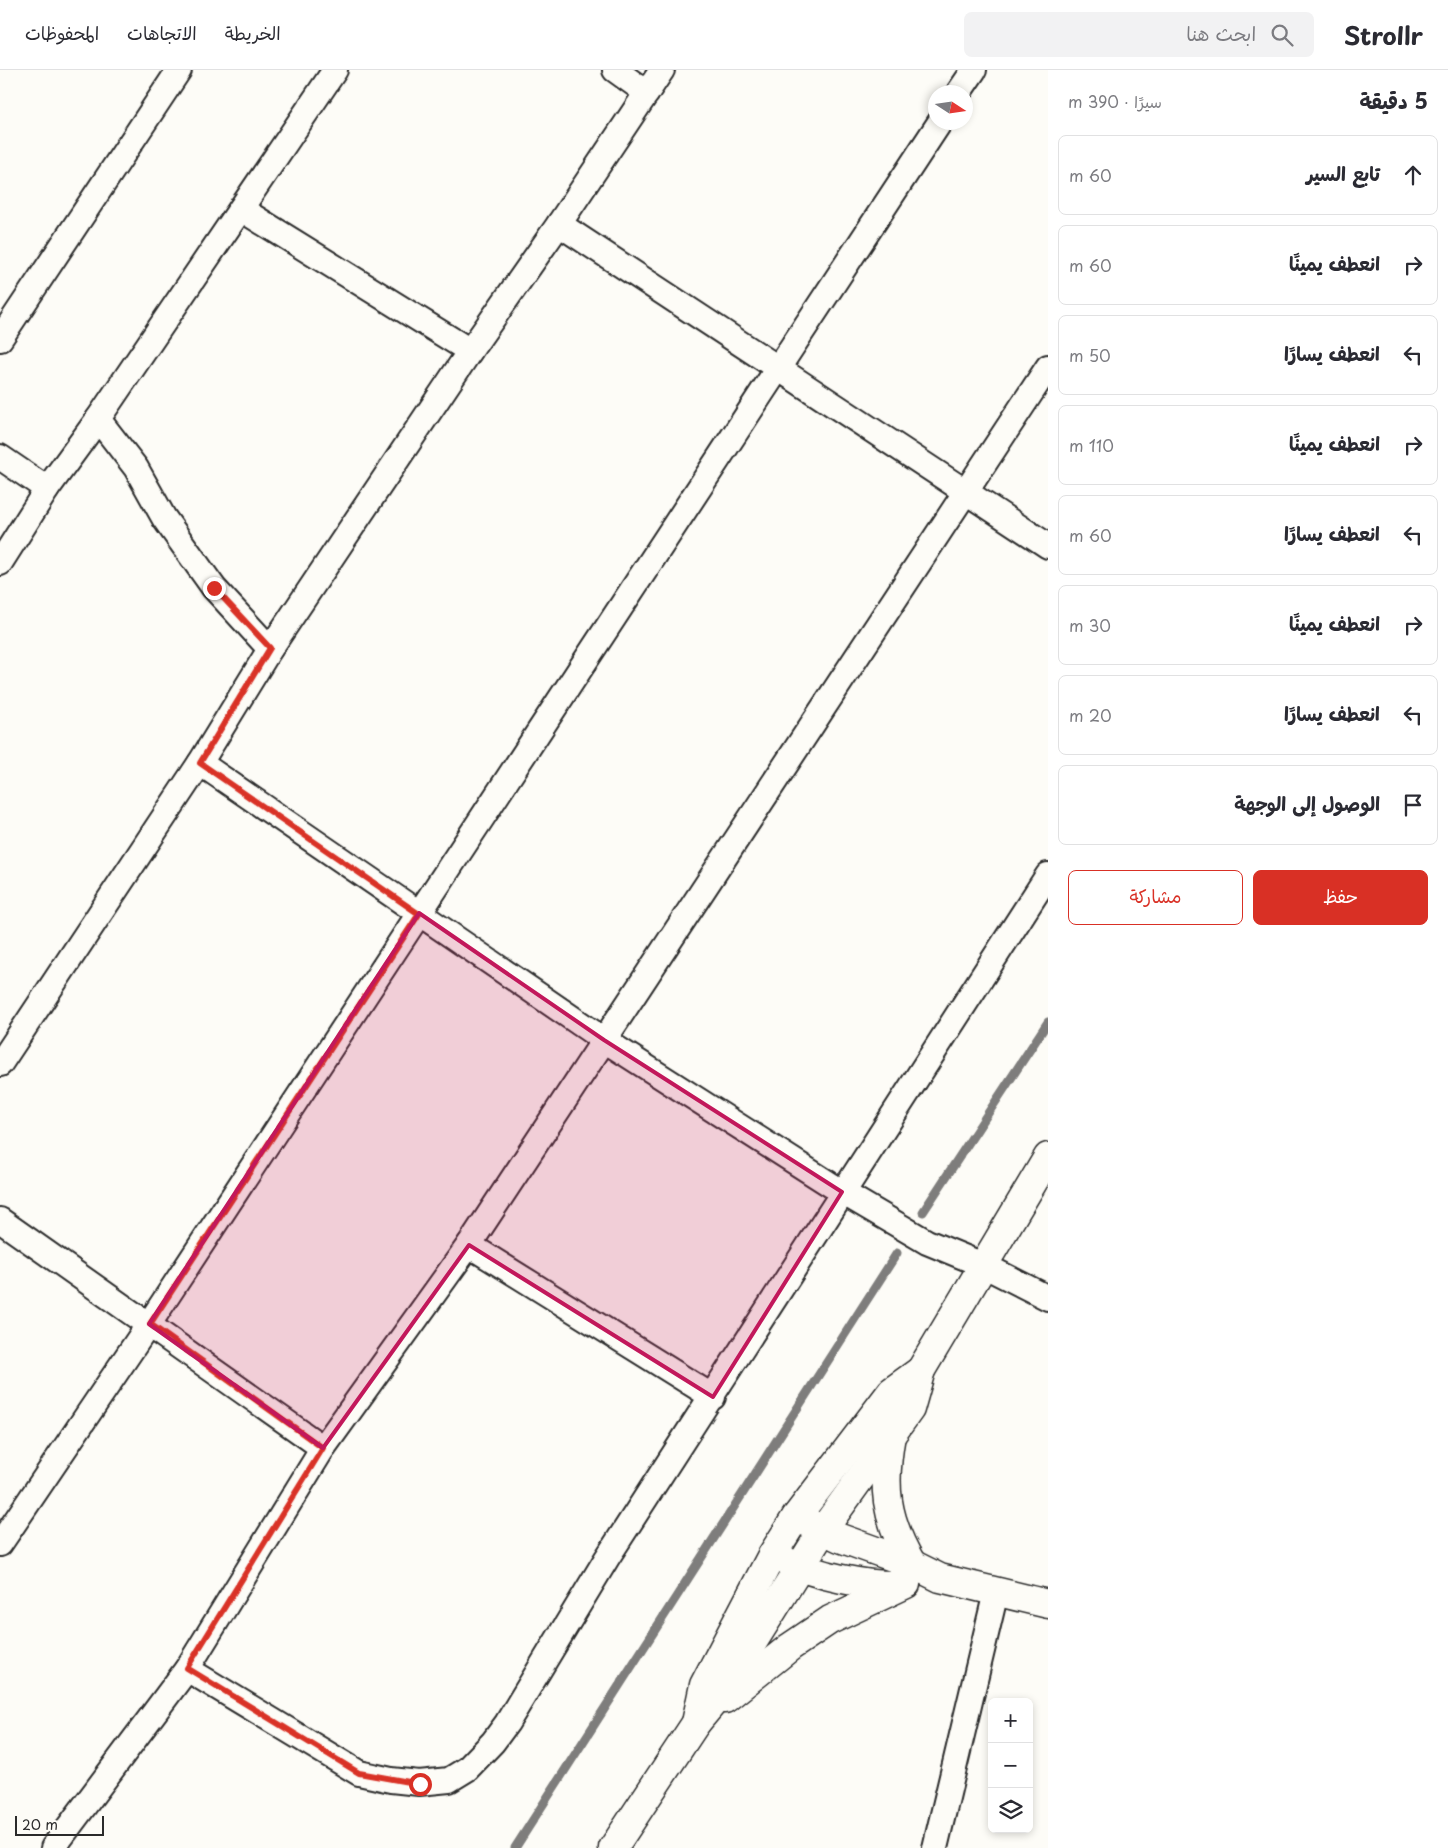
<!DOCTYPE html>
<html lang="ar">
<head>
<meta charset="utf-8">
<style>
	:root { --surface:#fff; --page:#f2f2f3; --text:#2b2b33; --muted:#7c7c81; --line:#e1e1e2; --accent:#d93025 }
	body { margin:0; font-family:"Playpen Sans","Playpen Sans Arabic",sans-serif; background:var(--page); color:var(--text); direction:rtl }
	.controls { position:absolute; right:15px; bottom:15px; display:grid; overflow:hidden; border-radius:8px; box-shadow:0 2px 8px #0003 }
	.controls button { width:45px; height:45px; display:grid; place-items:center; padding:0; border:0; border-bottom:1px solid var(--line); background:var(--surface); color:var(--text); font:25px sans-serif }
	.compass { position:absolute; left:928px; top:15px; width:45px; height:45px; border-radius:50%; background:var(--surface); box-shadow:0 2px 8px #0003; rotate:102deg }
	.scale { position:absolute; left:15px; bottom:12px; width:89px; box-sizing:border-box; padding-left:5px; border:2px solid #2b2b2b; border-top:0; font-size:14px; line-height:18px; white-space:nowrap; color:#2b2b2b; -webkit-text-stroke:4px #fdfcf7; paint-order:stroke }
	.stop { position:absolute; width:15px; height:15px; margin:-11px; border:4px solid #d93025; border-radius:50%; background:#fff }
	.stop.end { background:#d93025; border-color:#fff; box-shadow:0 1px 5px #0008 }
	.list { margin:0; padding:0; list-style:none }
	h2 { display:flex; justify-content:space-between; align-items:center; height:65px; margin:0; padding:0 20px; font-size:21px }
	h2 small { font-size:16px; font-weight:400; color:var(--muted) }
	.list li { display:grid; grid-template-columns:32px 1fr auto; gap:15px; align-items:center; box-sizing:border-box; height:80px; margin:0 10px 10px; padding:0 10px; border:1px solid var(--line); border-radius:8px }
	.list b { display:block; font-size:19px; white-space:nowrap }
	.list em { font-size:16px; font-style:normal; color:var(--muted) }
	.actions { display:flex; gap:10px; padding:15px 20px }
	.actions a { flex:1; padding:11px 0; border:1px solid var(--accent); border-radius:8px; text-align:center; font-size:18px; color:var(--accent) }
	.actions .main { background:var(--accent); color:#fff }
	.icon { flex:none; width:28px; height:28px; fill:none; stroke:currentColor; stroke-width:2; stroke-linecap:round; stroke-linejoin:round }
	.map { position:relative; flex:none; width:1048px; height:1778px; overflow:hidden; direction:ltr }
	header { display:flex; align-items:center; gap:30px; box-sizing:border-box; height:70px; padding:0 25px; background:var(--surface); border-bottom:1px solid var(--line) }
	header strong { font-size:24px }
	nav { display:flex; gap:28px; margin-inline-start:auto; font-size:18px }
	.search { width:350px; height:45px; background:var(--page); display:flex; align-items:center; gap:12px; box-sizing:border-box; padding:0 18px; border-radius:8px; color:var(--muted); font-size:19px }
	main { display:flex }
	aside { flex:1; background:var(--surface) }
	.map>svg:first-child { display:block }
</style>
</head>
<body>
<header>
<strong>Strollr</strong>
<div class="search"><svg class="icon" aria-label="search" viewBox="0 0 24 24"><circle cx="10" cy="10" r="6"/><path d="M15 15l6 6"/></svg>ابحث هنا</div>
<nav><a>الخريطة</a><a>الاتجاهات</a><a>المحفوظات</a></nav>
</header>
<main>
<aside>
<h2>5 دقيقة<small>سيرًا · 390 m</small></h2>
<ul class="list">
<li><svg class="icon" aria-label="ahead" viewBox="0 0 24 24"><path d="M12 20V5M6 11l6-6 6 6"/></svg><div><b>تابع السير</b></div><em>60 m</em></li>
<li><svg class="icon" aria-label="right" viewBox="0 0 24 24"><path d="M7 20v-9h11M14 6l5 5-5 5"/></svg><div><b>انعطف يمينًا</b></div><em>60 m</em></li>
<li><svg class="icon" aria-label="left" viewBox="0 0 24 24"><path d="M17 20v-9H6M10 6l-5 5 5 5"/></svg><div><b>انعطف يسارًا</b></div><em>50 m</em></li>
<li><svg class="icon" aria-label="right" viewBox="0 0 24 24"><path d="M7 20v-9h11M14 6l5 5-5 5"/></svg><div><b>انعطف يمينًا</b></div><em>110 m</em></li>
<li><svg class="icon" aria-label="left" viewBox="0 0 24 24"><path d="M17 20v-9H6M10 6l-5 5 5 5"/></svg><div><b>انعطف يسارًا</b></div><em>60 m</em></li>
<li><svg class="icon" aria-label="right" viewBox="0 0 24 24"><path d="M7 20v-9h11M14 6l5 5-5 5"/></svg><div><b>انعطف يمينًا</b></div><em>30 m</em></li>
<li><svg class="icon" aria-label="left" viewBox="0 0 24 24"><path d="M17 20v-9H6M10 6l-5 5 5 5"/></svg><div><b>انعطف يسارًا</b></div><em>20 m</em></li>
<li><svg class="icon" aria-label="arrive" viewBox="0 0 24 24"><path d="M6 21V4h12l-3 4 3 4H6"/></svg><div><b>الوصول إلى الوجهة</b></div></li>
</ul>
<div class="actions"><a class="main">حفظ</a><a>مشاركة</a></div>
</aside>
<div class="map">
<svg width="1048" height="1778" viewBox="0 0 1048 1778">
	<rect width="100%" height="100%" fill="#fdfcf7"/>
	<filter id="ink" filterUnits="userSpaceOnUse"><feTurbulence type="fractalNoise" baseFrequency=".02" numOctaves="2"/><feDisplacementMap in="SourceGraphic" scale="10" xChannelSelector="R" yChannelSelector="G"/><feConvolveMatrix kernelMatrix="1 2 1 2 8 2 1 2 1" color-interpolation-filters="sRGB"/></filter>
	<g filter="url(#ink)">
		<g fill="none" stroke-linecap="round" stroke-linejoin="round">
			<g stroke="#7e7d7b" stroke-width="9">
				<polyline points="923,1142 1048,952"/>
				<polyline points="515,1778 897,1183"/>
			</g>
			<g stroke="#2b2b2b" stroke-width="28">
				<g id="street">
					<polyline points="615,0 647,23"/>
					<polyline points="959,22 974,0"/>
					<polyline points="241,139 470,281"/>
					<polyline points="559,154 1048,476"/>
					<polyline points="0,269 179,0"/>
					<polyline points="98,349 136,398 164,448 214,518 270,579"/>
					<polyline points="0,387 47,419"/>
					<polyline points="0,493 47,419 98,349 335,0"/>
					<polyline points="200,693 604,970 842,1122 927,1172 983,1195 1048,1228"/>
					<polyline points="0,994 200,693 270,579 470,281 559,154 662,0"/>
					<polyline points="0,1150 323,1378"/>
					<polyline points="469,1175 713,1327"/>
					<polyline points="0,1474 149,1254 940,52"/>
					<polyline points="187,1599 359,1703 391,1710 419,1713 449,1710 467,1699 493,1672 507,1653 607,1488 1048,805"/>
					<polyline points="53,1778 187,1599 323,1378 469,1175 1048,297"/>
					<polyline points="935,1778 996,1522"/>
				</g>
			</g>
			<g stroke="#2b2b2b" stroke-width="31">
				<g id="primary">
					<polyline points="796,1447 892,1321 921,1300"/>
					<polyline points="823,1460 910,1339 921,1300 1048,1087"/>
				</g>
			</g>
			<g stroke="#2b2b2b" stroke-width="31">
				<g id="highway">
					<path d="M891,1365C882,1416 885,1448 912,1494"/>
					<path d="M783,1490C819,1506 863,1516 902,1515"/>
					<polyline points="725,1629 790,1577 830,1550 906,1514"/>
					<polyline points="696,1653 704,1615 772,1485 796,1447 840,1468 912,1494 940,1508 1048,1534"/>
					<polyline points="613,1778 696,1653 721,1623 823,1460"/>
				</g>
			</g>
			<use href="#street" stroke="#fdfcf7" stroke-width="24"/>
			<use href="#primary" stroke="#fdfcf7" stroke-width="28"/>
			<use href="#highway" stroke="#fdfcf7" stroke-width="28"/>
		</g>
	</g>
	<g fill="none" stroke-linecap="round" stroke-linejoin="round" filter="url(#ink)">
		<polyline stroke="#d93025" stroke-width="6" points="214,518 270,578 200,693 419,844 150,1254 323,1378 187,1598 359,1703 420,1714"/>
	</g>
	<path fill="#c2185b" fill-opacity="0.2" stroke="#c2185b" stroke-width="4" stroke-linejoin="round" d="M419,843L604,970L842,1122L713,1327L469,1175L323,1378L149,1254Z"/>
</svg>
<div class="controls">
<button>+</button>
<button>−</button>
<button><svg class="icon" aria-label="layers" viewBox="0 0 24 24"><path d="M12 4l9 5-9 5-9-5zM3 14l9 5 9-5"/></svg></button>
</div>
<svg class="compass" viewBox="-18 -18 36 36"><path d="M0-13l5 13h-10z" fill="#e53935"/><path d="M0 13l5-13h-10z" fill="#7c7c81"/></svg>
<div class="scale">20 m</div>
<div class="stop" style="left:420px;top:1714px"></div>
<div class="stop end" style="left:214px;top:518px"></div>
</div>
</main>
</body>
</html>
